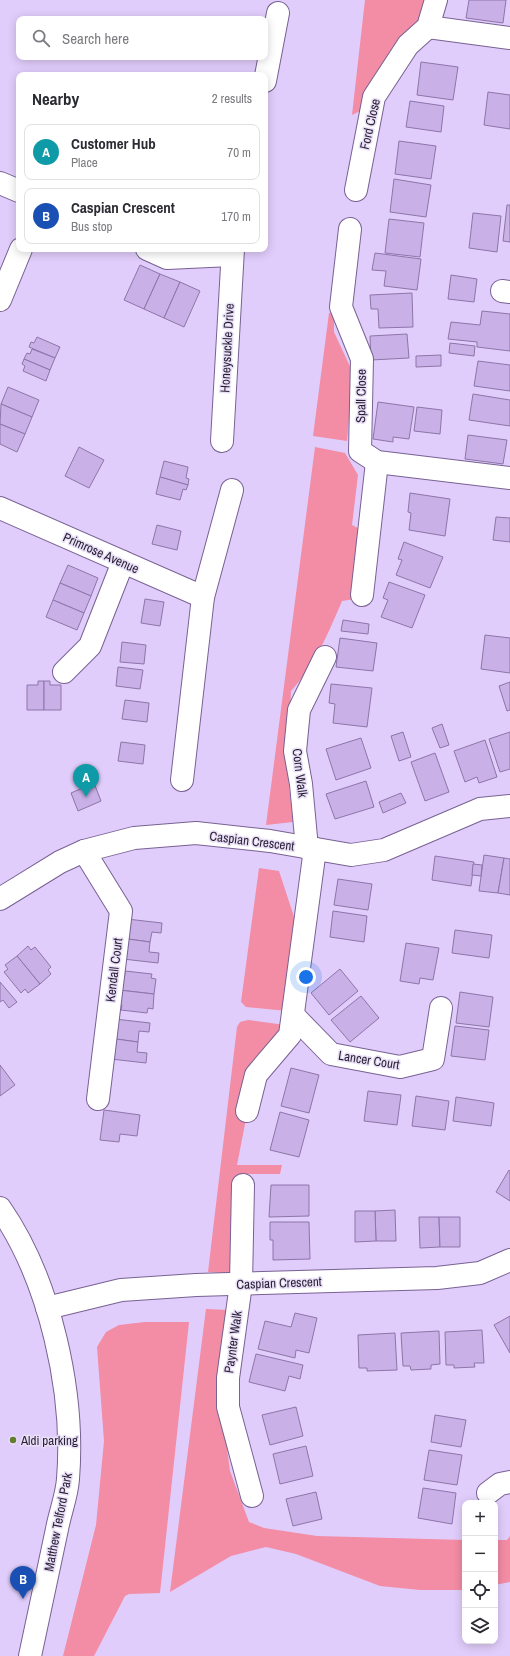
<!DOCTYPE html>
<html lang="en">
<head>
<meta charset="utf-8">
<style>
	:root { --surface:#fff; --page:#f2f2f3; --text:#2b2b33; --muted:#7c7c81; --line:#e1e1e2; --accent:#647c2f }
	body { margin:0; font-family:"Archivo Narrow",sans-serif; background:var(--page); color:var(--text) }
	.controls { position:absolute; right:12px; bottom:12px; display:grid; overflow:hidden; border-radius:8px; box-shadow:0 2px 10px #0003 }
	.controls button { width:36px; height:36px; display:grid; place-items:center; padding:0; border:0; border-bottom:1px solid var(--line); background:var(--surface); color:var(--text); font:20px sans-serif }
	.you { position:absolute; left:306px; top:977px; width:14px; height:14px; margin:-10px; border:3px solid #fff; border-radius:50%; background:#1a73e8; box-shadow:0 0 0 6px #1a73e833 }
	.badge { display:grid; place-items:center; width:26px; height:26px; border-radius:50%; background:var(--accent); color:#fff; font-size:13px; font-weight:700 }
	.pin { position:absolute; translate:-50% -33px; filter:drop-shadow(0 1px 2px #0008) }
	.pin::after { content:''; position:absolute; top:21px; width:14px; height:12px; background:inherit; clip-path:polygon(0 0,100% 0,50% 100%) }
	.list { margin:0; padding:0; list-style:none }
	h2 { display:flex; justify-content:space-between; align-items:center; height:52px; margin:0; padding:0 16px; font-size:17px }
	h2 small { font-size:13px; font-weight:400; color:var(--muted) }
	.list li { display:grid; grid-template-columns:26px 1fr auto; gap:12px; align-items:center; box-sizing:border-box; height:56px; margin:0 8px 8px; padding:0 8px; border:1px solid var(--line); border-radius:8px }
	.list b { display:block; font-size:15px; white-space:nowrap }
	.list p { margin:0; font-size:13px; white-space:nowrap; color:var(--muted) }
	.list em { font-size:13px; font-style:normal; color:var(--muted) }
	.icon { flex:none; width:22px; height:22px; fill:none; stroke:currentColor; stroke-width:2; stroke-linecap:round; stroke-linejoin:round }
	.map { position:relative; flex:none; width:510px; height:1656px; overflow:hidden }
	.search { position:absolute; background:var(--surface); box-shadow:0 2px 10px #0003; left:16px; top:16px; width:252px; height:44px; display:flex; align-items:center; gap:10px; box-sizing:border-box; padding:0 14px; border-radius:8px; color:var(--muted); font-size:15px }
	.panel { position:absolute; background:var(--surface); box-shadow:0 2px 10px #0003; left:16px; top:72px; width:252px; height:180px; border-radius:8px }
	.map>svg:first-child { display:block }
</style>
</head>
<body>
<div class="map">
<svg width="510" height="1656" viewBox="0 0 510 1656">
	<rect width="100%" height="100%" fill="#e1cdfb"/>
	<g fill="#f38ca5">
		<polygon points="365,0 432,0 417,24 391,51 374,76 364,109 352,115"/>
		<polygon points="334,312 334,332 353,373 347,441 313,436 329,313"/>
		<path d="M315,447L345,453L358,475L352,525L362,530L355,599L342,601C328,634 315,665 291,691L288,754L286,758L293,822L266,825Z"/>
		<polygon points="259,868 279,871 297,926 287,1011 246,1007 241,1002"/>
		<polygon points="248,1020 285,1025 245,1088 245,1124 237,1165 282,1165 280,1174 238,1174 233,1231 236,1274 208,1272 237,1027 240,1022"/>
		<polygon points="206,1309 228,1310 221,1402 230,1471 249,1522 264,1528 317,1536 465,1540 465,1590 420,1590 380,1586 296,1554 266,1547 231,1556 170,1592"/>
		<polygon points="145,1322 189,1322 160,1593 129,1594 125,1596 94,1656 63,1656 96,1525 104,1441 97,1347 106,1332 119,1325"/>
		<polygon points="510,1536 510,1582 495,1585 495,1540 507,1540"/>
	</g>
	<g fill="#c9b1e8" stroke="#8d75a9">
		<polygon points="469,0 506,0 503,23 466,18"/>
		<polygon points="421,62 458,67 453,100 417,95"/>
		<polygon points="488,92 510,95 510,129 484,125"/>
		<polygon points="410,101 444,106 441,132 406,127"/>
		<polygon points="399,141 436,146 431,179 395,174"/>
		<polygon points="394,179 431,185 426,217 390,212"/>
		<polygon points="507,205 510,205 510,242 503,241"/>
		<polygon points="473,213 501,216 497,252 469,248"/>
		<polygon points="389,219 424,223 420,257 385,253"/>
		<polygon points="375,253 421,259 417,290 384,286 386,271 372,270"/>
		<polygon points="140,265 160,274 144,309 124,300"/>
		<polygon points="160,274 180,282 164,318 144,309"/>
		<polygon points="451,275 477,279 474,302 448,299"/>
		<polygon points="180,282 200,291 184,327 164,318"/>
		<polygon points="412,293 413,327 379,328 378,309 371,309 370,295"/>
		<polygon points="482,311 510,314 510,351 477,347 477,342 448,339 451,322 480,325"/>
		<polygon points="407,334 409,358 371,360 370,336"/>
		<polygon points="37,337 60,347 55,358 29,347 31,342 34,343"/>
		<polygon points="450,343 475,346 474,356 449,353"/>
		<polygon points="32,349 55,358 50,370 24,359 27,353 30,354"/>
		<polygon points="441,355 441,366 416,367 416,356"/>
		<polygon points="24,359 50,370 46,381 23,371 25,366 22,364"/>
		<polygon points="478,361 510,365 510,391 474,386"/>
		<polygon points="8,387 39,400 32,417 1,404"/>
		<polygon points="473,394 510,400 510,426 469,420"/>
		<polygon points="378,402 414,407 409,439 393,437 393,442 373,439"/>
		<polygon points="1,404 32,417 25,434 0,424"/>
		<polygon points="417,407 442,410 440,434 414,431"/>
		<polygon points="0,424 25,434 17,452 0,444"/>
		<polygon points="468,435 507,440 503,464 465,459"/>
		<polygon points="79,447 104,460 89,488 65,476"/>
		<polygon points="164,461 188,467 186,478 189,479 188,485 160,477"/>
		<polygon points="160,477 188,485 186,490 183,489 180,500 156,494"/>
		<polygon points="410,493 450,499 445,536 409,530 411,513 408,512"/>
		<polygon points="496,517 510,518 510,542 493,540"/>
		<polygon points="157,525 181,531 177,550 152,544"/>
		<polygon points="404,542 443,557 430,588 396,575 402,560 398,559"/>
		<polygon points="68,565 98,578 91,596 60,583"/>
		<polygon points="389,582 425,595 412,628 381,617 388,600 383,598"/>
		<polygon points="60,583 91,596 84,613 53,600"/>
		<polygon points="145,599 164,602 160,626 141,623"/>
		<polygon points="53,600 84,613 77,630 46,617"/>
		<polygon points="343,620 369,624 368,634 341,631"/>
		<polygon points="485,635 510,638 510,673 481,669"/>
		<polygon points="340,638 377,643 373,671 336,667"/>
		<polygon points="122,642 146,645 144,664 120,662"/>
		<polygon points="118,667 143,670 140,689 116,686"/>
		<polygon points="38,681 44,681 44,710 27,710 27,685 38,685"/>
		<polygon points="44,681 50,681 50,685 61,685 61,710 44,710"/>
		<polygon points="510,682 510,710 507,711 499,686"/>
		<polygon points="331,684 372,688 367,727 333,723 335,704 329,703"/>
		<polygon points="125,700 149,703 147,722 122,719"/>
		<polygon points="442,724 449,745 440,748 432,728"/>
		<polygon points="403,732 411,757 399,761 391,736"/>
		<polygon points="510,732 510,769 500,772 489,739"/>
		<polygon points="361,738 371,768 336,780 326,749"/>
		<polygon points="485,740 497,777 479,783 477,777 465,782 454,751"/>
		<polygon points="121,742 145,745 143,764 118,761"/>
		<polygon points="435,753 449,792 425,801 411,762"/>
		<polygon points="366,781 374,807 335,819 326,794"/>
		<polygon points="94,783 101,801 78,811 71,793"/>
		<polygon points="401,793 406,803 383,813 379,802"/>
		<polygon points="484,855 504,858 498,893 479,891"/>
		<polygon points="435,856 474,862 471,886 432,880"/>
		<polygon points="504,858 510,859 510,895 498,893"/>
		<polygon points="473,864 482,865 481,876 472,875"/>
		<polygon points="338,879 372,884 368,910 334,905"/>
		<polygon points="333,911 367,916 364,942 330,937"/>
		<polygon points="127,919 162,923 161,933 152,932 150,942 128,939"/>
		<polygon points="455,930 492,935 489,958 452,953"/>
		<polygon points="128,939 150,942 149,952 159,953 158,963 123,959"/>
		<polygon points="406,943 439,948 433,980 420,978 419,984 400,981"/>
		<polygon points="28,946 31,950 35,947 51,967 48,970 51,974 40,984 17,956"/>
		<polygon points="17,956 40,984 28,993 25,989 21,993 4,972 8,969 5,965"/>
		<polygon points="340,969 358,991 329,1015 311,993"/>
		<polygon points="125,971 152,974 151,978 156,979 154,994 119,990 121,975 125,975"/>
		<polygon points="0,982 17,1002 9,1008 3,1000 0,1002"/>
		<polygon points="119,990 154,994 153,1009 148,1008 147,1013 121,1010 122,1005 117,1005"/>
		<polygon points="460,992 493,997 489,1027 456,1023"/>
		<polygon points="361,996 379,1018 350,1042 331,1020"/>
		<polygon points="115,1019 150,1023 149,1032 139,1031 138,1042 116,1039"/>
		<polygon points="455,1026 489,1030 485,1060 451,1056"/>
		<polygon points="116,1039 138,1042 137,1052 147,1053 146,1063 111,1059 112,1049 115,1049"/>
		<polygon points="0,1065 15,1085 0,1096"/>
		<polygon points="291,1068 319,1075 309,1113 281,1106"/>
		<polygon points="368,1091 401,1095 397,1125 364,1121"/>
		<polygon points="416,1096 449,1101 445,1130 412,1126"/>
		<polygon points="456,1097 494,1103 491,1126 453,1121"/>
		<polygon points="104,1110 140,1115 137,1136 120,1134 119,1142 100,1140"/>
		<polygon points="280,1112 309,1120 299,1157 270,1150"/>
		<polygon points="509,1170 510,1171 510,1201 496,1192"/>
		<polygon points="271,1185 309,1185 309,1216 269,1217"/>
		<polygon points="395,1210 396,1241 376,1241 375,1211"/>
		<polygon points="355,1211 375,1211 376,1241 355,1242"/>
		<polygon points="419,1217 439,1217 440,1247 420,1248"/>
		<polygon points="439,1217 460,1217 460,1247 440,1247"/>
		<polygon points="270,1222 309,1222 310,1259 273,1260 273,1240 270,1240"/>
		<polygon points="295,1313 317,1318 309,1353 296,1350 295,1358 258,1349 265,1321 291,1327"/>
		<polygon points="510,1316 510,1353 494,1325"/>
		<polygon points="482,1330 484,1363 474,1363 475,1367 454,1368 454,1365 446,1365 445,1332"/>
		<polygon points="439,1331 440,1364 431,1365 431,1369 411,1370 410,1366 403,1366 401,1333"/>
		<polygon points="395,1333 397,1370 367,1371 367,1368 359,1368 358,1335"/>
		<polygon points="256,1354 303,1365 300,1379 289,1376 285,1391 249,1382"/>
		<polygon points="296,1407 303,1436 270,1445 262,1415"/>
		<polygon points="435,1415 466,1420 461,1447 431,1442"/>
		<polygon points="306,1446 313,1476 280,1484 273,1454"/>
		<polygon points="429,1450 462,1455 457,1485 424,1480"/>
		<polygon points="423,1488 456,1493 452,1524 418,1518"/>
		<polygon points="316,1492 322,1519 293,1526 286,1499"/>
	</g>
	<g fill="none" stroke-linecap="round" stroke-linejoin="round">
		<g stroke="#786193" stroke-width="24">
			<g id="minor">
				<polyline points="428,27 510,38"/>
				<polyline points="265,81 278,13"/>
				<polyline points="0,183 19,191"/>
				<polyline points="356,190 374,97 408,45 428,27 436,0"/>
				<polyline points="350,229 341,307 362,359 360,451 377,462 510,478"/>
				<polyline points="147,249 167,258 231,255"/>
				<polyline points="502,291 510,292"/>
				<polyline points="0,300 21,249"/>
				<polyline points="222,441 233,249"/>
				<polyline points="0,508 203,597"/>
				<polyline points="362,595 377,462"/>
				<polyline points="64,672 90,646 123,562"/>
				<polyline points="182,780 203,597 232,490"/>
				<polyline points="307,848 301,784 295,751 299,710 325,657"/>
				<polyline points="84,851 121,911 98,1099"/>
				<polyline points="0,899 60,862 84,851 134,838 196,833 270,841 351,855 384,850 480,809 510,806"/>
				<polyline points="293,1015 331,1054 400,1067 433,1059 441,1008"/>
				<polyline points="247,1111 256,1075 290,1035 315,849"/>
				<polyline points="243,1185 241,1284 228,1378 228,1407 252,1496"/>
				<path d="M0,1208C50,1280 75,1392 68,1479C67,1495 60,1513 57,1529C48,1571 39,1614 30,1656"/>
				<polyline points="47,1308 121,1290 196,1285 437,1278 480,1273 510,1260"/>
				<polyline points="488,1493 500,1484 510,1482"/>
			</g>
		</g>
		<use href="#minor" stroke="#fff" stroke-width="22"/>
	</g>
	<circle fill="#647c2f" stroke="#e9e0f7" stroke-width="1.5" cx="13" cy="1440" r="4"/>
	<g text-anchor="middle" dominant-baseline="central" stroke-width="3" stroke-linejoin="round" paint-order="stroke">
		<g font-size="13" fill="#271e33" stroke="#e9e0f7">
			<text transform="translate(370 124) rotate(-77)">Ford Close</text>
			<text transform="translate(227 348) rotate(-87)">Honeysuckle Drive</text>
			<text transform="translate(361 396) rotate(-89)">Spall Close</text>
			<text transform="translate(101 553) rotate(24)">Primrose Avenue</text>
			<text transform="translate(300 773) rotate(83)">Corn Walk</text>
			<text transform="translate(252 841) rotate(7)">Caspian Crescent</text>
			<text transform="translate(114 970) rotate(-83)">Kendall Court</text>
			<text transform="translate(369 1060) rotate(9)">Lancer Court</text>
			<text transform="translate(279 1283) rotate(-2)">Caspian Crescent</text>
			<text transform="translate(233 1342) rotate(-82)">Paynter Walk</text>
			<text transform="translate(58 1522) rotate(-79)">Matthew Telford Park</text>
		</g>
		<g font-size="13" fill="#271e33" stroke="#e9e0f7" text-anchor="start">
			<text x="21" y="1440">Aldi parking</text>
		</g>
	</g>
</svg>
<div class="controls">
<button>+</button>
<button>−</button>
<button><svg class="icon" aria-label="locate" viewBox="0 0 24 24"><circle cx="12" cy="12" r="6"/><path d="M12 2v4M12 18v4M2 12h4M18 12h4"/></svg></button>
<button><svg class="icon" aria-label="layers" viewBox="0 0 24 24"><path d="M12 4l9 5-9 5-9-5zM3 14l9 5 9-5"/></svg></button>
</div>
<div class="you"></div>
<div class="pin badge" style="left:86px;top:797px;background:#0f9aa8">A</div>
<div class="pin badge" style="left:23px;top:1599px;background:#1a4fb4">B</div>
<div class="search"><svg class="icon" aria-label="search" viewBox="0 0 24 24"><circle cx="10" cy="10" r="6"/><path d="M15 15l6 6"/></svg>Search here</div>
<section class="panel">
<h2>Nearby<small>2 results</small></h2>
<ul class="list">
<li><span class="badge" style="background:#0f9aa8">A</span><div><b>Customer Hub</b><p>Place</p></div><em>70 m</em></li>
<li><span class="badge" style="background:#1a4fb4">B</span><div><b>Caspian Crescent</b><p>Bus stop</p></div><em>170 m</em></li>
</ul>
</section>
</div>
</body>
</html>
